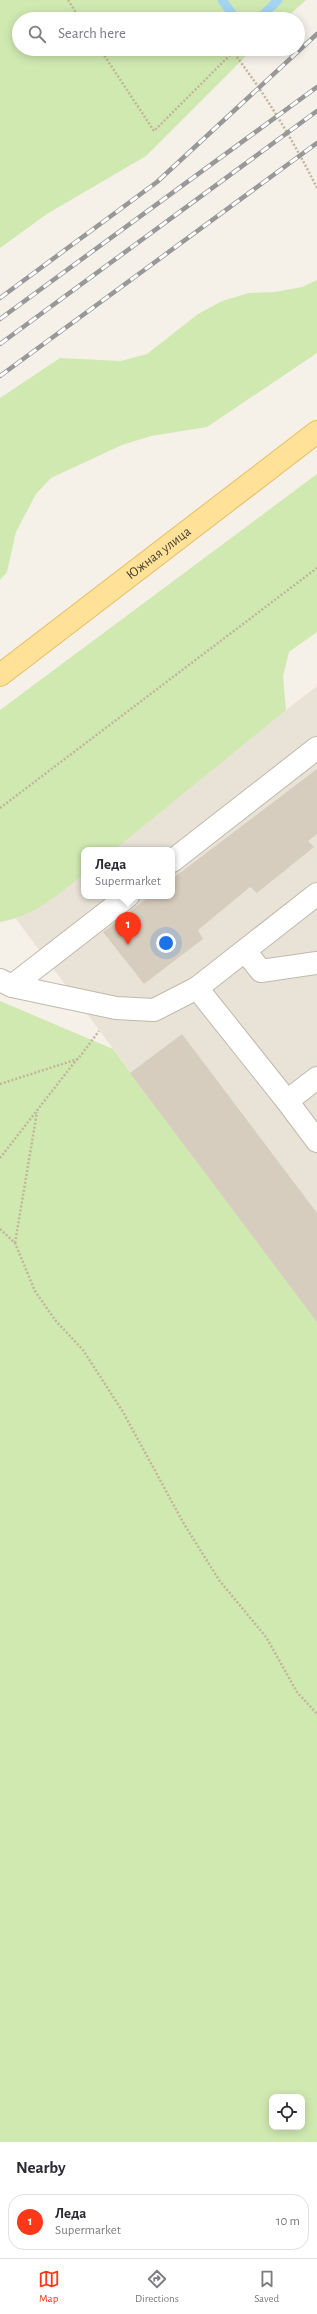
<!DOCTYPE html>
<html lang="en">
<head>
<meta charset="utf-8">
<style>
	:root { --surface:#fff; --page:#f2f2f3; --text:#2b2b33; --muted:#7c7c81; --line:#e1e1e2; --accent:#fd3818 }
	body { margin:0; font-family:"Alegreya Sans",sans-serif; background:var(--page); color:var(--text) }
	.controls { position:absolute; right:12px; bottom:12px; display:grid; overflow:hidden; border-radius:8px; box-shadow:0 2px 10px #0003 }
	.controls button { width:36px; height:36px; display:grid; place-items:center; padding:0; border:0; border-bottom:1px solid var(--line); background:var(--surface); color:var(--text); font:20px sans-serif }
	.you { position:absolute; left:166px; top:943px; width:14px; height:14px; margin:-10px; border:3px solid #fff; border-radius:50%; background:#1a73e8; box-shadow:0 0 0 6px #1a73e833 }
	.badge { display:grid; place-items:center; width:26px; height:26px; border-radius:50%; background:var(--accent); color:#fff; font-size:13px; font-weight:700 }
	.pin { position:absolute; translate:-50% -33px; filter:drop-shadow(0 1px 2px #0008) }
	.pin::after { content:''; position:absolute; top:21px; width:14px; height:12px; background:inherit; clip-path:polygon(0 0,100% 0,50% 100%) }
	.popup { position:absolute; left:81px; top:847px; width:94px; height:52px; box-sizing:border-box; display:grid; place-content:center; border-radius:8px; background:var(--surface); filter:drop-shadow(0 1px 3px #0005); font-size:13px; white-space:nowrap; color:var(--muted) }
	.popup b { font-size:15px; color:var(--text) }
	.popup::after { content:''; position:absolute; left:50%; top:100%; margin-left:-8px; border:8px solid transparent; border-top-color:var(--surface) }
	.list { margin:0; padding:0; list-style:none }
	h2 { display:flex; justify-content:space-between; align-items:center; height:52px; margin:0; padding:0 16px; font-size:17px }
	h2 small { font-size:13px; font-weight:400; color:var(--muted) }
	.list li { display:grid; grid-template-columns:26px 1fr auto; gap:12px; align-items:center; box-sizing:border-box; height:56px; margin:0 8px 8px; padding:0 8px; border:1px solid var(--line); border-radius:16px }
	.list b { display:block; font-size:15px; white-space:nowrap }
	.list p { margin:0; font-size:13px; white-space:nowrap; color:var(--muted) }
	.list em { font-size:13px; font-style:normal; color:var(--muted) }
	.icon { flex:none; width:22px; height:22px; fill:none; stroke:currentColor; stroke-width:2; stroke-linecap:round; stroke-linejoin:round }
	.map { position:relative; flex:none; width:317px; height:2142px; overflow:hidden }
	.search { position:absolute; background:var(--surface); box-shadow:0 2px 10px #0003; left:12px; right:12px; top:12px; height:44px; display:flex; align-items:center; gap:10px; box-sizing:border-box; padding:0 14px; border-radius:22px; color:var(--muted); font-size:15px }
	.sheet { height:116px; background:var(--surface) }
	nav { display:flex; justify-content:space-around; align-items:center; box-sizing:border-box; height:56px; border-top:1px solid var(--line); background:var(--surface); font-size:11px; color:var(--muted) }
	nav a { display:grid; justify-items:center; gap:2px }
	nav .on { color:var(--accent) }
	.map>svg:first-child { display:block }
</style>
</head>
<body>
<div class="map">
<svg width="317" height="2142" viewBox="0 0 317 2142">
	<rect width="100%" height="100%" fill="#f5f1e9"/>
	<polygon fill="#e9e3d7" points="317,686 317,1321 16,919 84,866 84,896 172,896 172,850 105,850"/>
	<g fill="#d0e9b1" fill-rule="evenodd">
		<polygon points="0,0 306,0 285,19 19,19 19,49 253,49 146,156 47,214 0,248"/>
		<polygon points="317,280 317,353 207,427 151,436 122,445 51,478 36,494 16,532 7,572 0,580 0,398 60,358 121,361 147,354 198,314 222,301 249,293 275,292 302,287"/>
		<path d="M317,474V632L289,652L283,676L286,710L114,850H84V874C59,894 33,917 0,922V710Z"/>
		<path d="M0,1001L113,1049L317,1321V2142H0ZM272,2097H302V2127H272Z"/>
	</g>
	<g fill="none" stroke-linecap="round" stroke-linejoin="round">
		<g stroke="#a5d3f2" stroke-width="9">
			<polyline points="222,0 236,19"/>
			<polyline points="259,19 278,0"/>
		</g>
	</g>
	<g fill="#d7cdbe">
		<polygon points="317,769 317,834 308,841 314,847 257,893 250,887 198,930 203,939 144,984 103,932 150,896 172,896 172,879"/>
		<polygon points="182,1034 317,1213 317,1322 130,1073"/>
	</g>
	<g fill="none" stroke-linecap="round" stroke-linejoin="round">
		<g stroke="#c0b9ab" stroke-width="24">
			<g id="minor">
				<polyline points="172,861 317,748"/>
				<polyline points="245,951 261,971 317,963"/>
				<polyline points="0,980 12,986 116,1008 154,1010 197,988 287,1101 317,1078"/>
				<polyline points="12,986 128,896"/>
				<polyline points="197,988 317,894"/>
				<polyline points="287,1101 317,1141"/>
			</g>
		</g>
		<g stroke="#e6be66" stroke-width="24">
			<g id="major">
				<path id="s1" d="M0,675L317,432"/>
			</g>
		</g>
		<g stroke="#c2b59c" stroke-width="2.5" stroke-dasharray="2 2" stroke-linecap="butt">
			<polyline points="68,0 80,19"/>
			<path d="M100,49L154,131L233,52C266,95 293,140 317,188"/>
			<polyline points="0,808 317,568"/>
			<polyline points="0,1084 78,1059 99,1031"/>
			<polyline points="0,1158 77,1059"/>
			<polyline points="0,1229 15,1243 35,1291 55,1320 83,1350 123,1412 184,1524 219,1580 266,1637 297,1692 317,1714"/>
			<polyline points="15,1243 37,1112"/>
		</g>
		<use href="#minor" stroke="#fff" stroke-width="22"/>
		<use href="#major" stroke="#ffe198" stroke-width="22"/>
		<g stroke="#989898" stroke-width="4.5">
			<g id="rail">
				<polyline points="0,298 157,182 317,34"/>
				<polyline points="0,319 317,87"/>
				<polyline points="0,344 317,111"/>
				<polyline points="0,376 317,143"/>
			</g>
		</g>
		<use href="#rail" stroke="#fff" stroke-width="3" stroke-dasharray="9" stroke-linecap="butt"/>
	</g>
	<g text-anchor="middle" dominant-baseline="central" stroke-width="3" stroke-linejoin="round" paint-order="stroke">
		<g font-size="14" fill="#494237" stroke="#fff">
			<text stroke="none"><textPath href="#s1" startOffset="200">Южная улица</textPath></text>
		</g>
	</g>
</svg>
<div class="controls">
<button><svg class="icon" aria-label="locate" viewBox="0 0 24 24"><circle cx="12" cy="12" r="6"/><path d="M12 2v4M12 18v4M2 12h4M18 12h4"/></svg></button>
</div>
<div class="you"></div>
<div class="pin badge" style="left:128px;top:945px">1</div>
<div class="popup"><b>Леда</b>Supermarket</div>
<div class="search"><svg class="icon" aria-label="search" viewBox="0 0 24 24"><circle cx="10" cy="10" r="6"/><path d="M15 15l6 6"/></svg>Search here</div>
</div>
<section class="sheet">
<h2>Nearby<small></small></h2>
<ul class="list">
<li><span class="badge">1</span><div><b>Леда</b><p>Supermarket</p></div><em>10 m</em></li>
</ul>
</section>
<nav>
<a class="on"><svg class="icon" aria-label="map" viewBox="0 0 24 24"><path d="M3 6l6-2 6 2 6-2v14l-6 2-6-2-6 2zM9 4v14M15 6v14"/></svg>Map</a>
<a><svg class="icon" aria-label="directions" viewBox="0 0 24 24"><path d="M12 3l9 9-9 9-9-9zM9 14v-3h6M13 9l2 2-2 2"/></svg>Directions</a>
<a><svg class="icon" aria-label="saved" viewBox="0 0 24 24"><path d="M7 4h10v16l-5-4-5 4z"/></svg>Saved</a>
</nav>
</body>
</html>
